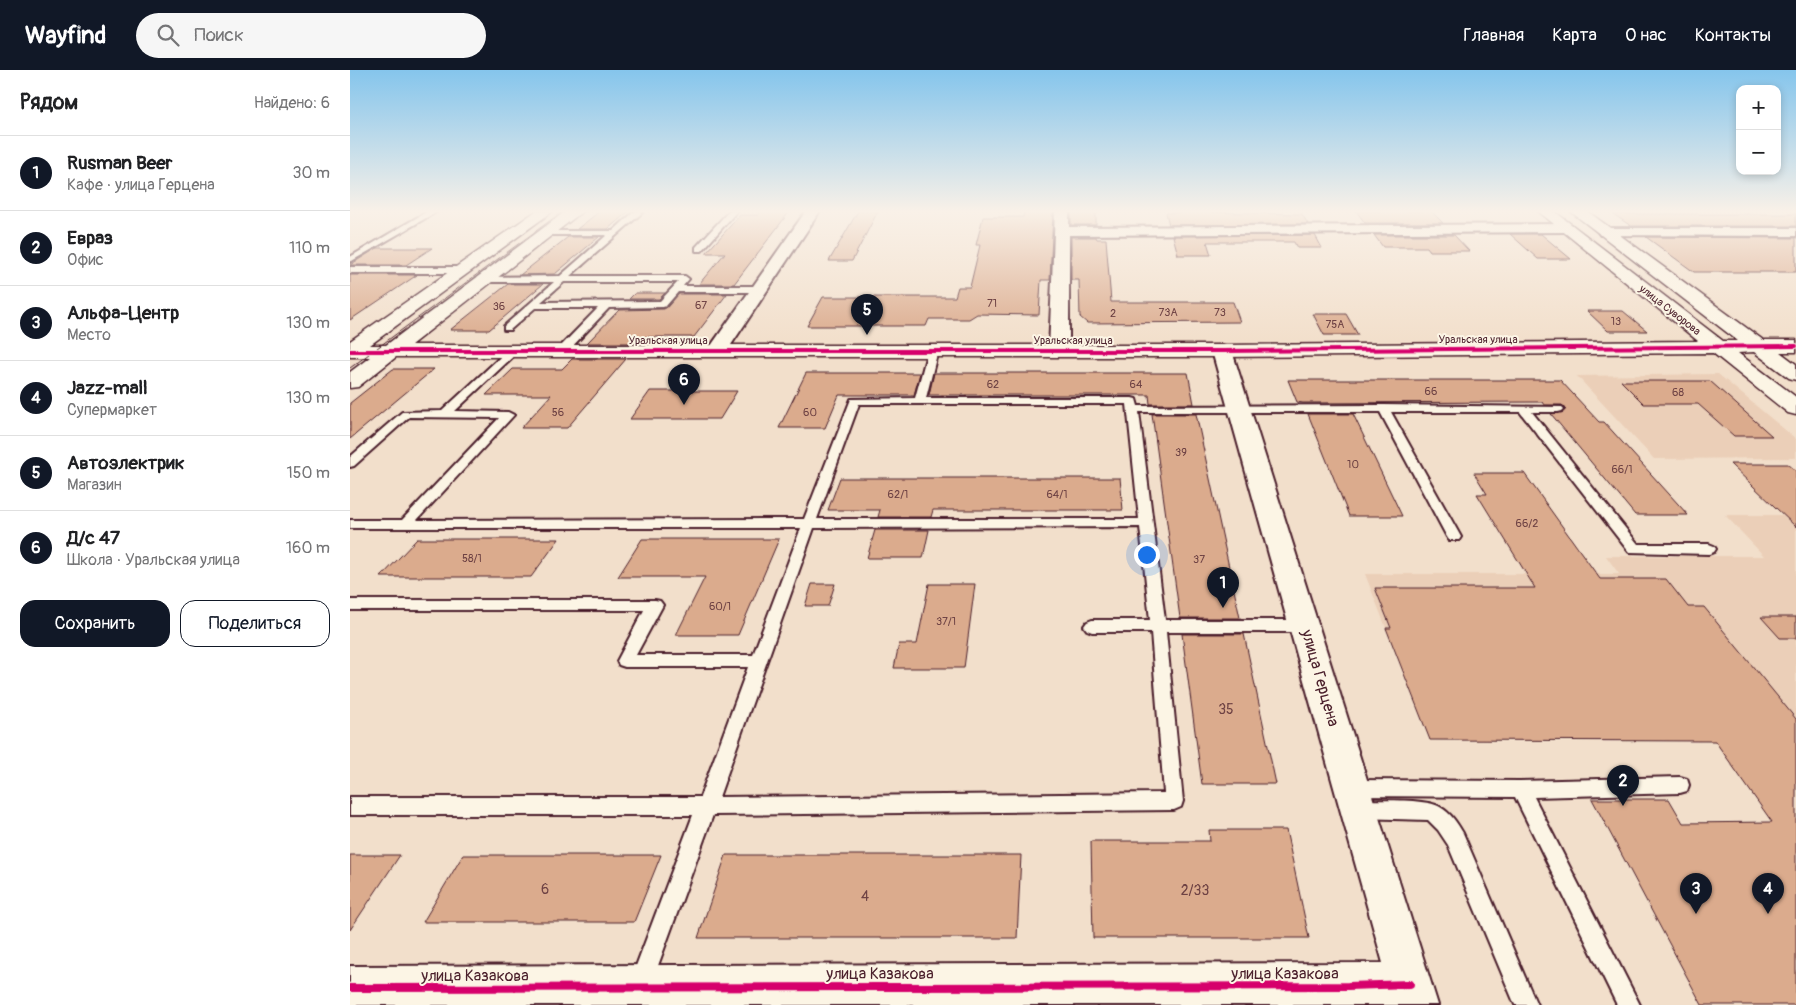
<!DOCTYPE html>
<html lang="ru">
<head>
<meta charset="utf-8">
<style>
	:root { --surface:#fff; --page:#f6f6f6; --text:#202124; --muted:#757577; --line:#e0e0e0; --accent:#111827 }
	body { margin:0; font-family:Pangolin,sans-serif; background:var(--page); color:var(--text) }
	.controls { position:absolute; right:15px; top:15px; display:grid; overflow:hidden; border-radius:10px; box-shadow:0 2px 8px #0003 }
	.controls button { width:45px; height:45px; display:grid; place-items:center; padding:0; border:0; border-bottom:1px solid var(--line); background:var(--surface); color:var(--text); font:25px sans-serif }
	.you { position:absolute; left:796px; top:484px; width:18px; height:18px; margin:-12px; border:4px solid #fff; border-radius:50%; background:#1a73e8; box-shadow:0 0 0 8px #1a73e833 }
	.badge { display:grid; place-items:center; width:32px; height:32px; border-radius:50%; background:var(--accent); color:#fff; font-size:16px; font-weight:700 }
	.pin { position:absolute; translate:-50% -41px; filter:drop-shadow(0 1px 2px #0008) }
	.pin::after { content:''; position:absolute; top:26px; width:18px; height:15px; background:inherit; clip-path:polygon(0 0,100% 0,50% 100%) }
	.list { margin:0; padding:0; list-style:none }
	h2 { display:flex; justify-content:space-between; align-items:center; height:65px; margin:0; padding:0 20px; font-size:21px }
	h2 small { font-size:16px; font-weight:400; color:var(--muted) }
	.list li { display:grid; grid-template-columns:32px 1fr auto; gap:15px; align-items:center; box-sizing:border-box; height:75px; padding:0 20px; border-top:1px solid var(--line) }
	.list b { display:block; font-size:19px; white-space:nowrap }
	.list p { margin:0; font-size:16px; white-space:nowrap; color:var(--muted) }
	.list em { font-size:16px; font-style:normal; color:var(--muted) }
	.actions { display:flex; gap:10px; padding:15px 20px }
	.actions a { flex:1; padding:11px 0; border:1px solid var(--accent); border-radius:15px; text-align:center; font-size:18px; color:var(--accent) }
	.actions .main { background:var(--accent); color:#fff }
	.icon { flex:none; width:28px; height:28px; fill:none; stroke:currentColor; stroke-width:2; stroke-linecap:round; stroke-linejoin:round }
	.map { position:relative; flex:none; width:1446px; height:935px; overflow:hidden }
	header { display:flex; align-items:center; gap:30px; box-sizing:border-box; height:70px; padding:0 25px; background:var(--accent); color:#fff }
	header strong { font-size:24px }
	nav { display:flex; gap:28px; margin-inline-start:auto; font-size:18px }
	.search { width:350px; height:45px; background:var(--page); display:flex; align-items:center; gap:12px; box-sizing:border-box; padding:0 18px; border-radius:28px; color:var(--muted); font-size:19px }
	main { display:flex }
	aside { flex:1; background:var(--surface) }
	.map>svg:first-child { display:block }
</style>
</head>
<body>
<header>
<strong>Wayfind</strong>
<div class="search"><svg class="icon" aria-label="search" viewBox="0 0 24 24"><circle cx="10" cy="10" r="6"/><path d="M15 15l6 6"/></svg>Поиск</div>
<nav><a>Главная</a><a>Карта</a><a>О нас</a><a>Контакты</a></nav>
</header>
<main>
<aside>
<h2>Рядом<small>Найдено: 6</small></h2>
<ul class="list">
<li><span class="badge">1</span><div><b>Rusman Beer</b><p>Кафе · улица Герцена</p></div><em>30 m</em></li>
<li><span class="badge">2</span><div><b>Евраз</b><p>Офис</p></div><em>110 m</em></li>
<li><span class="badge">3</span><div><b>Альфа-Центр</b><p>Место</p></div><em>130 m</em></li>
<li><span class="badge">4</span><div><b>Jazz-mall</b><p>Супермаркет</p></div><em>130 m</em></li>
<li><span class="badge">5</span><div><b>Автоэлектрик</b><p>Магазин</p></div><em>150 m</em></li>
<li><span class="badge">6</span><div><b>Д/с 47</b><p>Школа · Уральская улица</p></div><em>160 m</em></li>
</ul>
<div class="actions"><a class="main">Сохранить</a><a>Поделиться</a></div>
</aside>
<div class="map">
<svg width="1446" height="935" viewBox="0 0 1446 935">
	<rect width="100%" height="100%" fill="#f2dfcb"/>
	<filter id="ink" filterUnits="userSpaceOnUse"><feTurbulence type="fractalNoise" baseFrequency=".02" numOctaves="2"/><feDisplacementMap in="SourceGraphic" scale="10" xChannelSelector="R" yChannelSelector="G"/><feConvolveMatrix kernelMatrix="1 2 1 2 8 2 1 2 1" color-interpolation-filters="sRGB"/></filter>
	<g filter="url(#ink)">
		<g fill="#ebcfb8">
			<polygon points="1368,304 1446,369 1446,388 1304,389 1227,306"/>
			<polygon points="1375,445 1446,445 1446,726 1404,726 1364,671 1080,670 1015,504 1269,504 1256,486 1414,486"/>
		</g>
		<g fill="#dbab8d" stroke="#4a1f2b">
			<polygon points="250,141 279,141 258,159 227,159"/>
			<polygon points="411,141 440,141 384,214 349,214 375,183 356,183 390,145 408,145"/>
			<polygon points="508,141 528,141 502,191 479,191"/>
			<polygon points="674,141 703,141 700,210 691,210 689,245 627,244 619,249 579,249 576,256 457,256 473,227 605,227 608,217 620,217 630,175 626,175 633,147 673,147"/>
			<rect x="721" y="141" width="25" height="14"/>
			<polygon points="1006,141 1081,141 1093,153 1015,153"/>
			<polygon points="851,142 952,144 958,154 819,155 816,143"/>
			<polygon points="1263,144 1446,144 1446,156 1281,156"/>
			<polygon points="1160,164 1191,164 1221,189 1188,189"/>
			<polygon points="965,165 972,178 947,178 944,172 857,172 861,185 828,185 823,166"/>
			<polygon points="1024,165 1104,165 1119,181 1080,181 1077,177 1033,177"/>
			<polygon points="218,167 249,167 205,204 170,205"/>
			<polygon points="721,167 746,167 747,169 756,169 761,232 883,232 890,252 737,253 730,247 729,210 721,210"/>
			<polygon points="1296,167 1446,168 1446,202 1344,202"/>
			<polygon points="27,178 82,178 56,195 0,195"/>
			<polygon points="0,205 67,205 0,250"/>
			<polygon points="158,214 193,214 139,260 100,260"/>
			<polygon points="285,223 315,223 309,229 279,229"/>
			<polygon points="329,224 377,224 344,267 294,267 289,273 237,273 269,240 314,239 317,237"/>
			<polygon points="1237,241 1273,241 1297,261 1258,261"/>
			<polygon points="963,244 996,244 1008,265 974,265"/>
			<polygon points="222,289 276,289 217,358 171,358 201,325 136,325 163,299 212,299"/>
			<polygon points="43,299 84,299 0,369 0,333"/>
			<polygon points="456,303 570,303 564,325 489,325 475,358 429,358"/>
			<polygon points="584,303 838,303 844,334 800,334 799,325 579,325"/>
			<polygon points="938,310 1210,310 1249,352 1254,352 1338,445 1285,445 1201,344 1213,342 1216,339 1212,335 1194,335 1192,332 953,333 947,332"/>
			<polygon points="1271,311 1360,311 1422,366 1384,366 1348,334 1294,334"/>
			<polygon points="300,321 387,321 370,349 280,349"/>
			<polygon points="802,344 846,344 890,548 830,548"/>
			<polygon points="958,344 1003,344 1052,446 999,446"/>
			<polygon points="1380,394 1438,394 1446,401 1446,457"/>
			<polygon points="1124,403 1174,403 1250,509 1316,509 1338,537 1354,537 1446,649 1446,935 1352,935 1242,729 1319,729 1333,753 1422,752 1365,671 1080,670 1036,558 1041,558 1025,518 1185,518 1127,424 1137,424"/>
			<polygon points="490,408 770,408 773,440 583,440 581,447 528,447 530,440 478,440"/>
			<polygon points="525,460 579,460 573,488 517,488"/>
			<polygon points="67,469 209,469 181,507 31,507"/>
			<polygon points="292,469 429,469 388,565 326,565 355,507 268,507"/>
			<polygon points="462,514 485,514 478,536 455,536"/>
			<polygon points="579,514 625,514 614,598 544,598 549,574 567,574"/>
			<polygon points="1411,547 1446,547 1446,568 1430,568"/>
			<polygon points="832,564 894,564 926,714 852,714"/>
			<polygon points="859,760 936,760 959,868 743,868 741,771 860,771"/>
			<polygon points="0,785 50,785 0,860"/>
			<polygon points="113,785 311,785 284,852 73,852"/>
			<polygon points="376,785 671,785 667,868 348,868"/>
		</g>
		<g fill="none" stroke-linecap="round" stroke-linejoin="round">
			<g stroke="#4a1f2b" stroke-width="4">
				<g id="lane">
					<polygon points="78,141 88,141 0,192 0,187"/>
					<path d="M285,141H294L220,206H335L339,209L333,216H409L413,219L409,222H328L316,236L313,237L259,238L217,282H209V278L248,238H185L160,260H154V256L204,212H136L132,209L133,207L210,206L257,165H195V161H263ZM214,212H328L310,231L191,232Z"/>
					<polygon points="379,141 387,141 352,181 346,181 346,177"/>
					<polygon points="0,197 113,197 117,200 113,203 0,203"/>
					<path d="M164,277L168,278V282L105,341L158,342L164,345L67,450L454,449L501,329L565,328L578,280L583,277L588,280L576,328H782L786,329L788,336L1033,335L1212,337L1214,339L1212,341L1208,342H1182L1288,474H1359L1364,476L1366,479L1364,482L1359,484L1279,482L1170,342H1041L1111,467L1109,470H1099L1097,467L1030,342H789L815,550H954L959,552L962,556L959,560L954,562H816L833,731L831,737L824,740L363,745L302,912L299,920L291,923L283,920L280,912L343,745H0V727H350L398,597H275L269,595L267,591L294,540H0V530H305L310,531L313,535L286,585H403L451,458H0V450H52L149,348L59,347L4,396L0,397V387L52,342L92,341L160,278ZM509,334H777L789,449H467ZM790,457L800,550H742L737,552L734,556L737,560L742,562H801L814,723L369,727L464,458Z"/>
					<polygon points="1330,707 1337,709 1339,715 1337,721 1330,723 1184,727 1290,935 1267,935 1165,727 1003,726 996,724 994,718 996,712 1003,710 1170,711"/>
					<path d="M1009,730C1028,731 1075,728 1090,737C1101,743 1107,753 1113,763L1187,935H1165L1098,775L1088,760L1078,750L1009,748L1002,745L999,739L1002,733Z"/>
				</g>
			</g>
			<g stroke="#4a1f2b" stroke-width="4">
				<g id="street">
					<polygon points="456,141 470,141 375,284 368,286 361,284 358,280"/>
					<polygon points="705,141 719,141 719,157 1217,154 1222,155 1224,158 1222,161 1217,162 719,165 719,280 716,284 709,286 702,284 699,280"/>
					<polygon points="1255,158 1446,158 1446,166 1250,165 1248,162 1250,159"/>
					<polygon points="872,275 879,277 882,281 1088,935 0,935 0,896 1033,893 862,281 865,277"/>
				</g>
			</g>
			<g stroke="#4a1f2b" stroke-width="3">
				<polygon id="secondary" points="186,141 203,141 20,275 36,275 216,141 233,141 61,275 872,275 1348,271 1188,141 1204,141 1373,271 1388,271 1220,141 1237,141 1413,270 1446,270 1446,282 1430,282 1446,294 1446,310 1439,308 1404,282 1388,283 1446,327 1446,345 1438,343 1363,283 872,287 46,287 8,317 0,318 0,302 20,287 0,287 0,271"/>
			</g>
			<use href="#lane" fill="#fcf5e5" fill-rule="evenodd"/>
			<use href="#street" fill="#fcf5e5" fill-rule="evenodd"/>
			<use href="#secondary" fill="#fcf5e5" fill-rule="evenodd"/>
			<polyline stroke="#4a1f2b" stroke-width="1" points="0,298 213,141"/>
			<g stroke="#fcf5e5" stroke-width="6">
				<polyline id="cycleway-far1" points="0,281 872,281 1446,276"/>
			</g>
			<g stroke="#fcf5e5" stroke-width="11">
				<polyline id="cycleway" points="0,918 998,916 1060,914"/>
			</g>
			<use href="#cycleway-far1" stroke="#d6006c" stroke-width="4"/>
			<use href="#cycleway" stroke="#d6006c" stroke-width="8"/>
		</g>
	</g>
	<linearGradient id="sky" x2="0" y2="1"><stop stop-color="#85c5ec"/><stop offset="0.52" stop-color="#f9f1e8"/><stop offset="1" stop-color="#f9f1e8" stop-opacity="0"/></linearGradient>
	<rect width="1446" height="272" fill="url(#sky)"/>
	<g text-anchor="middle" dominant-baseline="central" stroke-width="4" stroke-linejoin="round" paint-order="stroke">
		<g font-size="11" fill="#6e4244">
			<text x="642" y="233">71</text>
			<text x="351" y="235">67</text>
			<text x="149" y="236">36</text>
			<text x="818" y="242">73А</text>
			<text x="870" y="242">73</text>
			<text x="763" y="243">2</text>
			<text x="1266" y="251">13</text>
			<text x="985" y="254">75А</text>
			<text x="643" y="314">62</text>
			<text x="786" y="314">64</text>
			<text x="1081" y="321">66</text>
			<text x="1328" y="322">68</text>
			<text x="208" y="342">56</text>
			<text x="460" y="342">60</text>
			<text x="831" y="382">39</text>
			<text x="1003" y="394">10</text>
			<text x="1272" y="399">66/1</text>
			<text x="548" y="424">62/1</text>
			<text x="707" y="424">64/1</text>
			<text x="1177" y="453">66/2</text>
			<text x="122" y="488">58/1</text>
			<text x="849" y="489">37</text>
			<text x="370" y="536">60/1</text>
			<text x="596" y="551">37/1</text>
		</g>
		<g font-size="11" fill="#4a1f2b" stroke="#fcf5e5">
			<text transform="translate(1320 240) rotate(38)">улица Суворова</text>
			<text x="1128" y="269">Уральская улица</text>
			<text x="318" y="270">Уральская улица</text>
			<text x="723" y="270">Уральская улица</text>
		</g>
		<g font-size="14" fill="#6e4244">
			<text x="876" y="639">35</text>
			<text x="195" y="819">6</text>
			<text x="845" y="820">2/33</text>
			<text x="515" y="826">4</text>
		</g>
		<g font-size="16" fill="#4a1f2b" stroke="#fcf5e5">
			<text transform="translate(970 608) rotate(74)">улица Герцена</text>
			<text x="530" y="904">улица Казакова</text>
			<text x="935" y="904">улица Казакова</text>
			<text x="125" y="906">улица Казакова</text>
		</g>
	</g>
</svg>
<div class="controls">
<button>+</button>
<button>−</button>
</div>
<div class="you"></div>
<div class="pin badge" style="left:873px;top:538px">1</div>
<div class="pin badge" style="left:1273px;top:736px">2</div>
<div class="pin badge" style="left:1346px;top:844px">3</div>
<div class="pin badge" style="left:1418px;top:844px">4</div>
<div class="pin badge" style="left:517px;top:265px">5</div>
<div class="pin badge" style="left:334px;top:335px">6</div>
</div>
</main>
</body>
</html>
